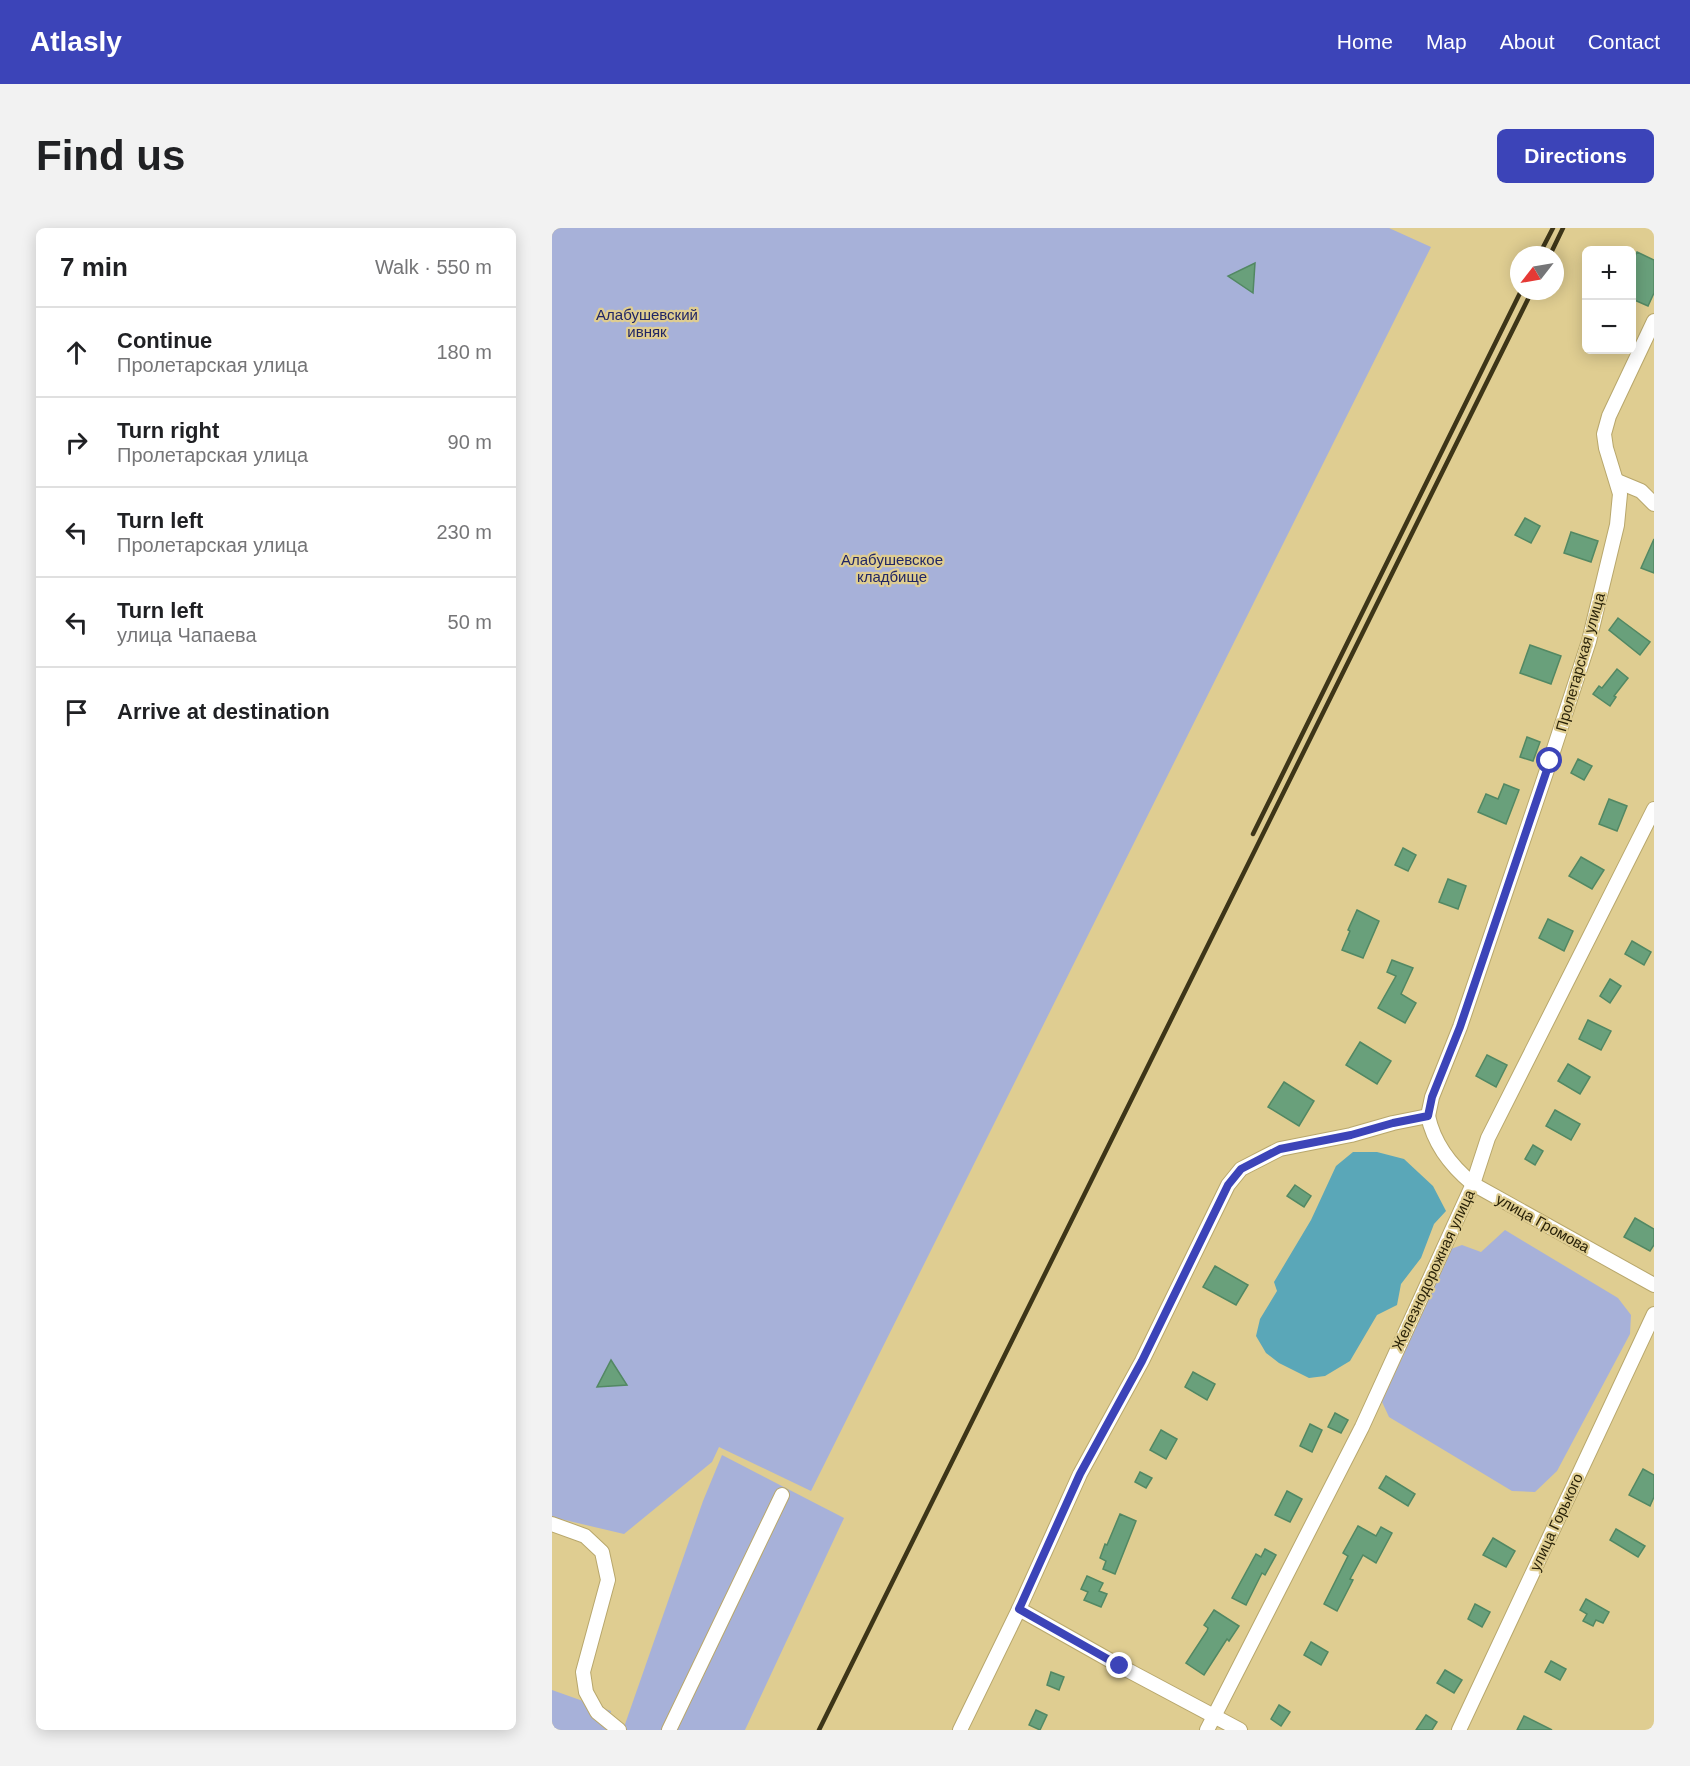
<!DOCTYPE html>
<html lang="en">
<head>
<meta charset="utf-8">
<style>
	:root { --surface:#fff; --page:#f2f2f2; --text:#202124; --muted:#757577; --line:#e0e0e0; --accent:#3c44b8 }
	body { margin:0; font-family:Helvetica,sans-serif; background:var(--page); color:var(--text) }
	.controls { position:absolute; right:18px; top:18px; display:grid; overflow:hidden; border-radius:9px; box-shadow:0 3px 15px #0003 }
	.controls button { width:54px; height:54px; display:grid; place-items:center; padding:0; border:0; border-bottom:2px solid var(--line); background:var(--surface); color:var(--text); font:30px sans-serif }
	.compass { position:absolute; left:958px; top:18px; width:54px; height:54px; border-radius:50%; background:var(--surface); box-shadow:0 3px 15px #0003; rotate:239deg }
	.stop { position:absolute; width:18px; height:18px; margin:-14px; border:4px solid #3c44b8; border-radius:50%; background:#fff }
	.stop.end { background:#3c44b8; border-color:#fff; box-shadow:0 2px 6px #0008 }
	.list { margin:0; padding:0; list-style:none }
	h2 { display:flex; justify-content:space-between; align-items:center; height:78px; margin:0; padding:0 24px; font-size:26px }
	h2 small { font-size:20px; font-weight:400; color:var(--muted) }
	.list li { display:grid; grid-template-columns:39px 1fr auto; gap:18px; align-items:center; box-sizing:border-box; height:90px; padding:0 24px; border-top:2px solid var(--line) }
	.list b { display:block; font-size:22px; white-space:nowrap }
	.list p { margin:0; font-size:20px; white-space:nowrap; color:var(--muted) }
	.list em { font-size:20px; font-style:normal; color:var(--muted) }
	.icon { flex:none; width:33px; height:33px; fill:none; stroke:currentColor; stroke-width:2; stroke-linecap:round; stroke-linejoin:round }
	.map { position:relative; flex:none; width:1102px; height:1502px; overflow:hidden; border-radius:9px }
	header { display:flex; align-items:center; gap:36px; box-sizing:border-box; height:84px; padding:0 30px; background:var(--accent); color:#fff }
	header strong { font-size:28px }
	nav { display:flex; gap:33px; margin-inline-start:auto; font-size:21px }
	.intro { display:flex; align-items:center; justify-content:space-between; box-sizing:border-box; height:144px; padding:0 36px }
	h1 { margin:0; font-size:42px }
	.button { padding:15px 27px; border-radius:9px; background:var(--accent); color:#fff; font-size:21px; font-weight:700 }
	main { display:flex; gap:36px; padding:0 36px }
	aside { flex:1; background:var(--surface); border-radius:9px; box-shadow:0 3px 15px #0003 }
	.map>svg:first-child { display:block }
</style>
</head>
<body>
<header>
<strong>Atlasly</strong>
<nav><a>Home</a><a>Map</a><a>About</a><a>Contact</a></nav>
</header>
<div class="intro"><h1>Find us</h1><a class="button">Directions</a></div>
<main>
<aside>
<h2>7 min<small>Walk · 550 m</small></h2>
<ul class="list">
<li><svg class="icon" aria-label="ahead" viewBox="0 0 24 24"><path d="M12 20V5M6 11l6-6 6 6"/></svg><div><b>Continue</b><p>Пролетарская улица</p></div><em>180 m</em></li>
<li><svg class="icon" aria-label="right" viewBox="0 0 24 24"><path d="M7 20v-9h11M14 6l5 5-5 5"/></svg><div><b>Turn right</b><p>Пролетарская улица</p></div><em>90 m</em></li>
<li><svg class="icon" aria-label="left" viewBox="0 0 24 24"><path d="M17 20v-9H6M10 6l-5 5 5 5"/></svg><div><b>Turn left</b><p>Пролетарская улица</p></div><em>230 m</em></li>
<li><svg class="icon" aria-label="left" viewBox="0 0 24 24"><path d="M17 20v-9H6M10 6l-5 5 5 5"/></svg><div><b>Turn left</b><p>улица Чапаева</p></div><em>50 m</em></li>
<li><svg class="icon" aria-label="arrive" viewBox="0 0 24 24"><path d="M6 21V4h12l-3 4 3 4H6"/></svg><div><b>Arrive at destination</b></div></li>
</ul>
</aside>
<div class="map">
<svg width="1102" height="1502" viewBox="0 0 1102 1502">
	<rect width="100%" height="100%" fill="#dfcd91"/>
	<g fill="#a7b1d9">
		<polygon points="0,0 837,0 879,19 259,1263 167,1219 160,1234 72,1306 0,1289"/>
		<polygon points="953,1002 1066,1070 1079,1087 1078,1106 1005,1243 983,1264 960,1263 837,1189 825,1163 899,1021 910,1017 929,1024"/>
		<polygon points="170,1227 292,1290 193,1502 71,1502 151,1273"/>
		<polygon points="0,1462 59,1483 56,1502 0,1502"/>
	</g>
	<polygon fill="#5aa7b8" points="801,924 825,924 852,931 881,958 894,983 882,996 869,1030 849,1056 845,1077 825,1087 798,1133 773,1148 757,1150 727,1135 714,1125 704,1108 708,1091 725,1063 722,1054 759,992 784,938"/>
	<g fill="#69a07b" stroke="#528863" stroke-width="1.5">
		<polygon points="1085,24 1102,32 1102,65 1096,78 1080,71 1080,35"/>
		<polygon points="703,35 701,65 676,48"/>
		<polygon points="973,290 988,298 979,315 963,307"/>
		<polygon points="1019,304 1046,313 1039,334 1012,325"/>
		<polygon points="1102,311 1102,345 1089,340"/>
		<polygon points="1066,390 1098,414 1088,427 1057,402"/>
		<polygon points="978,417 1009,428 999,456 968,445"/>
		<polygon points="1065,441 1076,450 1062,468 1064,469 1058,478 1041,466 1047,458 1050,460"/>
		<polygon points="975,509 988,514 981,533 968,529"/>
		<polygon points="1026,531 1040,538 1032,552 1019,545"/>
		<polygon points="952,556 967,562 954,596 926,584 934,566 946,571"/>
		<polygon points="1057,571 1075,578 1065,603 1047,596"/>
		<polygon points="851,620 864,627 856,643 843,637"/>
		<polygon points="1029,629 1052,642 1040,661 1017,648"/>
		<polygon points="896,651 914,658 906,681 887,674"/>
		<polygon points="805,682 827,693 811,730 790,722 798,703 796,702"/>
		<polygon points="996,691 1021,703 1012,723 987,710"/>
		<polygon points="1080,713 1099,724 1092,737 1073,726"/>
		<polygon points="840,732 861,740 849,766 864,775 853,795 826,780 844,748 835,744"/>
		<polygon points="1058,751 1069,758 1058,775 1048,768"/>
		<polygon points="1036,792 1059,803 1049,822 1027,811"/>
		<polygon points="808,814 839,833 825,856 794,837"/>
		<polygon points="935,827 955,837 944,859 924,848"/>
		<polygon points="1016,836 1038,849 1028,866 1006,853"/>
		<polygon points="732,854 762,873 747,898 716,879"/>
		<polygon points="1003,882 1028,896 1019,912 994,898"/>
		<polygon points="981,917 991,923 983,937 973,931"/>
		<polygon points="743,957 759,968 752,979 735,968"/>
		<polygon points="1083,990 1102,1001 1102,1017 1098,1023 1072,1009"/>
		<polygon points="663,1038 696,1057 684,1077 651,1059"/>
		<polygon points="59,1132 75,1157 45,1159"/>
		<polygon points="641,1144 663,1156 655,1172 633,1159"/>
		<polygon points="783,1185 796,1192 789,1205 776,1199"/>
		<polygon points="758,1196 770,1202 760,1224 748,1218"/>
		<polygon points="609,1202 625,1211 614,1231 598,1222"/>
		<polygon points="1091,1241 1102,1247 1102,1269 1098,1278 1077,1267"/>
		<polygon points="588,1244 600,1250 594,1260 583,1254"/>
		<polygon points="834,1248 863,1266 856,1278 827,1260"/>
		<polygon points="735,1263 750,1271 738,1294 723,1287"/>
		<polygon points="568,1286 584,1293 563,1346 551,1341 554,1333 548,1330 553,1316 555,1317"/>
		<polygon points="806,1298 824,1308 829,1299 840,1305 824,1335 811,1327 798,1351 801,1352 785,1383 772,1376 796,1328 791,1325"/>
		<polygon points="1064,1301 1093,1318 1086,1329 1058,1312"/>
		<polygon points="941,1310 963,1323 954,1339 931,1327"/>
		<polygon points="713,1321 724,1327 713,1347 710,1345 694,1377 680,1370 704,1326 709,1329"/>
		<polygon points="535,1348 551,1355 547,1363 555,1366 549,1379 532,1372 536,1364 529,1361"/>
		<polygon points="1034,1371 1057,1384 1051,1395 1044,1392 1041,1398 1031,1393 1035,1386 1028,1382"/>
		<polygon points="923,1376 938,1384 930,1399 916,1391"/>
		<polygon points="662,1382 687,1398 677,1413 675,1411 652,1447 634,1435 655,1403 656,1400 652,1397"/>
		<polygon points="759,1414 776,1424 769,1437 752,1427"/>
		<polygon points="999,1433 1014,1441 1008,1452 993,1444"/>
		<polygon points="893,1442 910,1452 902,1465 885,1455"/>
		<polygon points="499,1444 512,1449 507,1462 495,1457"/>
		<polygon points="727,1477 738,1484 729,1498 719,1491"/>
		<polygon points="484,1482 495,1487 488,1502 477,1497"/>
		<polygon points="874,1487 885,1494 880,1502 864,1502"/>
		<polygon points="972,1488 1000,1502 965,1502"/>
	</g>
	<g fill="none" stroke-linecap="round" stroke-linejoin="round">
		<g stroke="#b8a76c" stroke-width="16">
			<g id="street">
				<polyline points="1065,253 1089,263 1102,276"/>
				<path d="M876,888C882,916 899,938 921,956L1102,1057"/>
				<polyline points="0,1296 33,1308 50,1324 56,1352 31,1444 34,1464 45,1484 67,1502"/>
				<polyline points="467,1381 568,1438 688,1502"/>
				<polyline points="117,1502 230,1267"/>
				<polyline points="408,1502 467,1381 528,1246 590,1133 676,957 689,941 728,921 799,907 841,895 876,888 880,869 908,799 998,533 1037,413 1065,297 1068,266 1054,220 1052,206 1057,188 1102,93"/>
				<polyline points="655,1502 810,1199 921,956 936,910 1102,581"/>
				<polyline points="907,1502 1102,1086"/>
			</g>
		</g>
		<use href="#street" stroke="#fff" stroke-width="14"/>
		<g stroke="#3d3518" stroke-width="4.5">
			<polyline points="987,27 1001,0"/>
			<polyline points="998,27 1011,0"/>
			<polyline points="701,606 969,63"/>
			<polyline points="267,1502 980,63"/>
		</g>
	</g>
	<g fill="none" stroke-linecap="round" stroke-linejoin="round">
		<polyline stroke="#3c44b8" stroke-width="8" points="568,1438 467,1381 528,1246 590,1133 676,957 689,941 728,921 799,907 841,895 876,888 880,869 908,799 998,533"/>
	</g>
	<g text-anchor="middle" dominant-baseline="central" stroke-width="4.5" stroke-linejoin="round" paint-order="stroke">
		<g font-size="15" fill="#202665" stroke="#dfcd91">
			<text x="95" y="86">Алабушевский<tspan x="95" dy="17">ивняк</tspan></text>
			<text x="340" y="331">Алабушевское<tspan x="340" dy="17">кладбище</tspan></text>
		</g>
		<g font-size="15" fill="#292209" stroke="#dfcd91">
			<text transform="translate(1028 434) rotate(-74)">Пролетарская улица</text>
			<text transform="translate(991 995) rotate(29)">улица Громова</text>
			<text transform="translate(881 1042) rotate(-65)">Железнодорожная улица</text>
			<text transform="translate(1004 1294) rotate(-65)">улица Горького</text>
		</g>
	</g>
</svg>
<div class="controls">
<button>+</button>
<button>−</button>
</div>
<svg class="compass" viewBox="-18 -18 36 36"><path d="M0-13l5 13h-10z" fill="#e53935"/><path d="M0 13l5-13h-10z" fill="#757577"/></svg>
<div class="stop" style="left:998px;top:533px"></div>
<div class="stop end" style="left:568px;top:1438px"></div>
</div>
</main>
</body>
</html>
